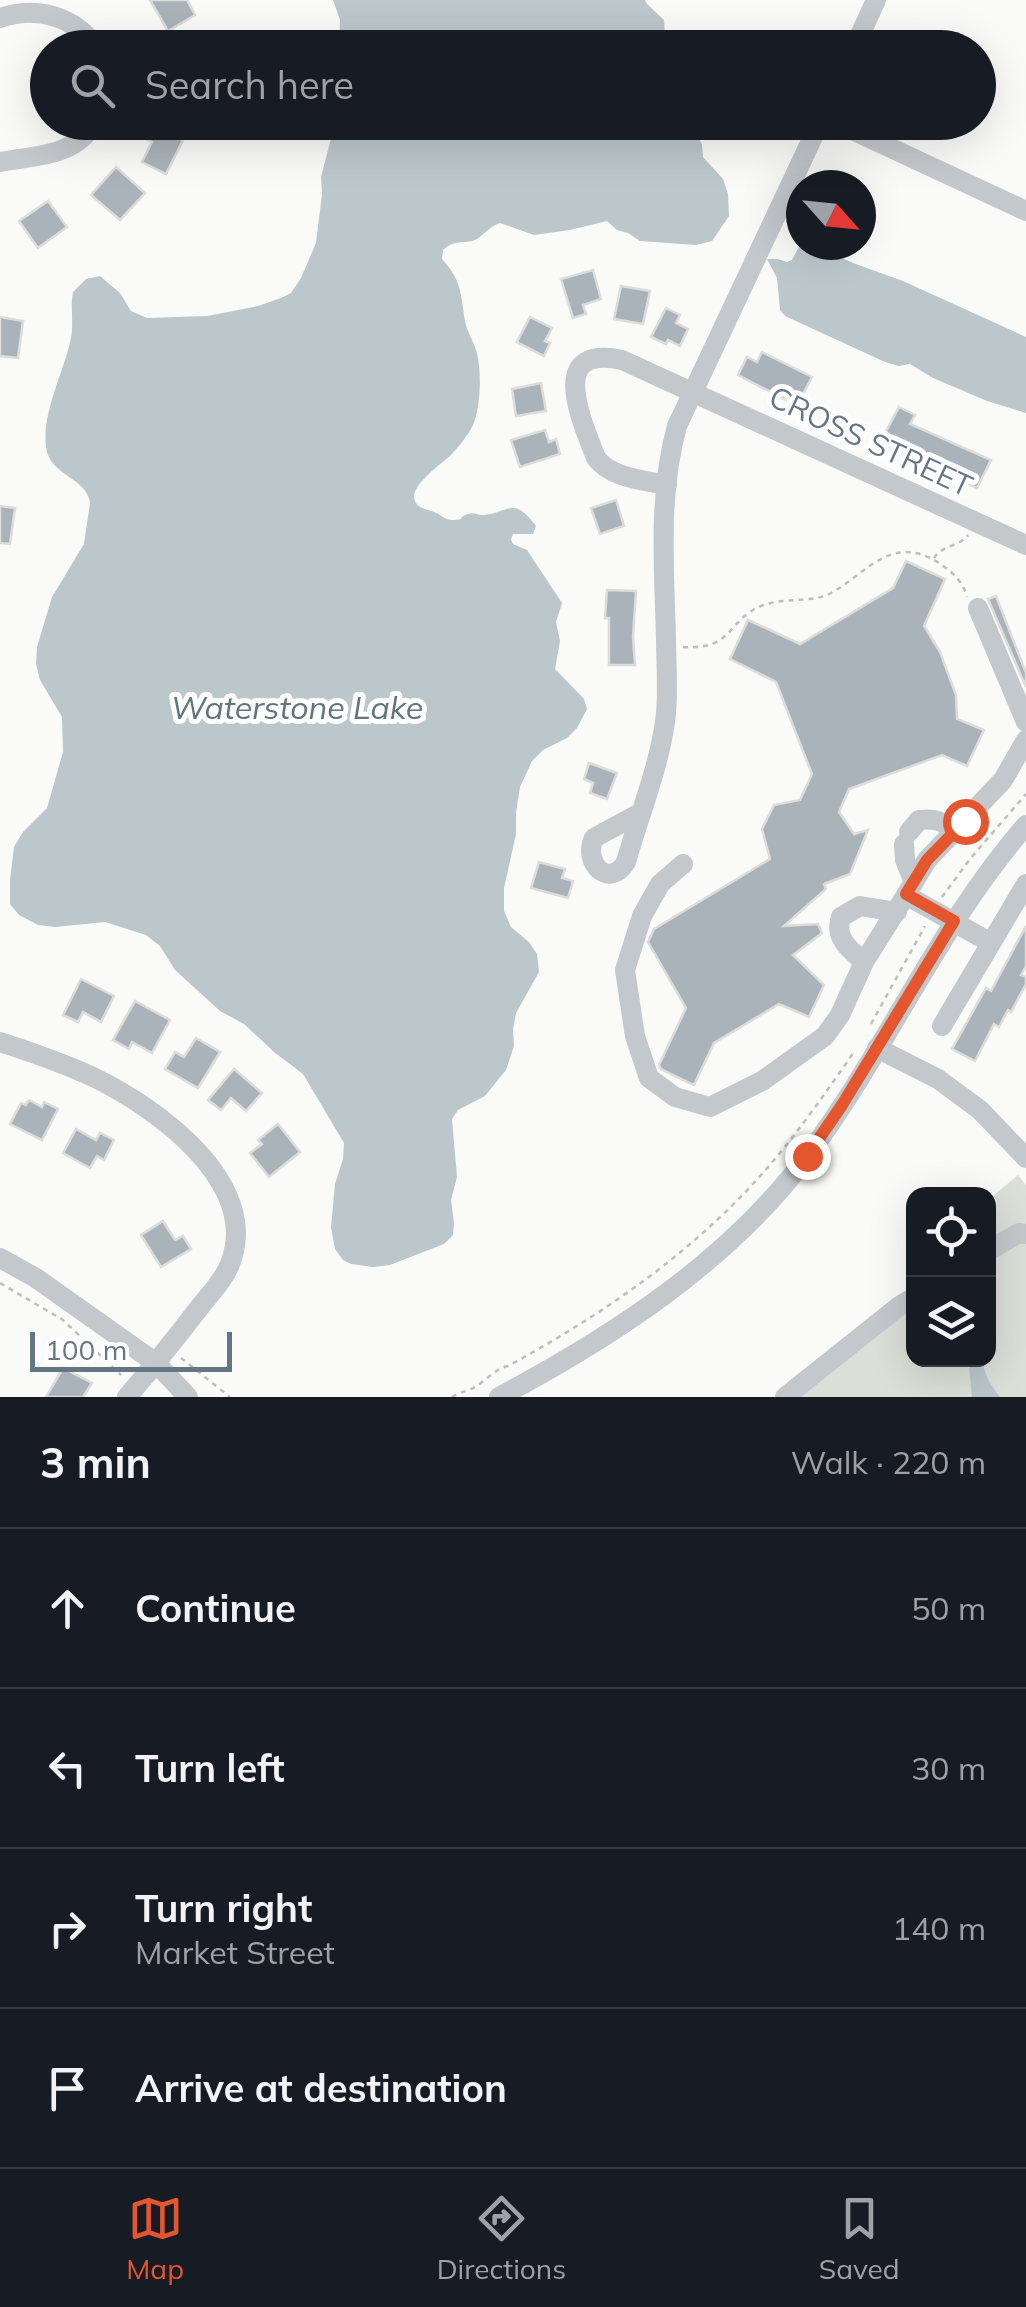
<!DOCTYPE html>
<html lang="en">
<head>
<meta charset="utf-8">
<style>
	:root { --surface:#171b24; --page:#242831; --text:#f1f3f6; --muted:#9ea1a6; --line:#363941; --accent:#e4572e }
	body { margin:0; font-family:Mulish,sans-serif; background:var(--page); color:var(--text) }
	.controls { position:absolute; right:30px; bottom:30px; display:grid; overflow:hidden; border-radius:20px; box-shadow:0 10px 40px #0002 }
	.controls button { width:90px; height:90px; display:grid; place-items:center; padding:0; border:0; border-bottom:2px solid var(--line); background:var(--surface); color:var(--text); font:50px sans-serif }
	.compass { position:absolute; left:786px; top:170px; width:90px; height:90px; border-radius:50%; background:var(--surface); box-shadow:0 10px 40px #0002; rotate:117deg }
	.scale { position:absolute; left:30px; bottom:25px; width:202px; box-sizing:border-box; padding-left:10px; border:5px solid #657683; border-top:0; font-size:28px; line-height:35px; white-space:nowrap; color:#657683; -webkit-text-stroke:8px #fff; paint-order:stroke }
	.stop { position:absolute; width:30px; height:30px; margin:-22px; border:8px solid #e4572e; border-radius:50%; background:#fff }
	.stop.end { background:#e4572e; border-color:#fff; box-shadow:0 2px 10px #0008 }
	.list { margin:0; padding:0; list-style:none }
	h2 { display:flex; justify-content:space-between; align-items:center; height:130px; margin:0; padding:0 40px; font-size:42px }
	h2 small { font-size:32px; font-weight:400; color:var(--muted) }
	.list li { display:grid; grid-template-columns:65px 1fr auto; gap:30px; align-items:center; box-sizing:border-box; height:160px; padding:0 40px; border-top:2px solid var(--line) }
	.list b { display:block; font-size:38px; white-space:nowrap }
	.list p { margin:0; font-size:32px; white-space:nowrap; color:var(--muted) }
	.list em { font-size:32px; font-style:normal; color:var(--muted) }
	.icon { flex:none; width:55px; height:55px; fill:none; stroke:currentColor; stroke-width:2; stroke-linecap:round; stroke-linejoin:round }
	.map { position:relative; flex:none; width:1026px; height:1397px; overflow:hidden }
	.search { position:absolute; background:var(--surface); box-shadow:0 10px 40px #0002; left:30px; right:30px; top:30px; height:110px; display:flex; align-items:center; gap:25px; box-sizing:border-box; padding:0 35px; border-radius:55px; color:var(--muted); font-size:38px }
	.sheet { height:770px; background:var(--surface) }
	nav { display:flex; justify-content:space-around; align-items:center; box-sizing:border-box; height:140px; border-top:2px solid var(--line); background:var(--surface); font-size:28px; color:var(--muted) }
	nav a { display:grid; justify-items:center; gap:5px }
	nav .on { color:var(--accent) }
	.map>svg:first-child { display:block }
</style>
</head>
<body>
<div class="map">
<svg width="1026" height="1397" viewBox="0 0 1026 1397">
	<rect width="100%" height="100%" fill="#fafaf8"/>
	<polygon fill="#dadfd7" points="1018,1175 1026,1185 1026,1397 791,1397 891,1311 913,1287 914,1360 988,1360 989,1199"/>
	<g fill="#bbc7cb">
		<polygon points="333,0 645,0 647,4 664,20 665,36 671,47 339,47 340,20"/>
		<path d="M335,123H689L702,144L703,157L723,179L728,194L729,216L712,241L696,245L640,241L628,233L617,230L607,221L570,230L534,235L500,223C489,227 486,233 477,239C466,245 456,238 443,250L442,259C462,280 461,296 465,321C467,332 473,340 476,350C482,369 481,407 473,425C468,436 458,447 450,456C441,464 408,487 415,501C418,509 427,509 434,512C441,514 445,521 454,520C467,519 456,518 468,514C475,512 476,515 483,515C509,513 513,495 536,526L533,534H513L511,540L513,544L527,550L562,603L556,622L560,641L555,669L584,699L587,709L577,728L567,738L543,750L532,761L520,787L516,812V834L504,888V911L511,927L529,942L537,954L539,972L516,1013L513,1030L514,1046L506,1070L485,1096L458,1110L452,1119L457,1177L451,1200L454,1223L453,1235L444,1244L390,1265L373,1267L351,1264L343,1260L335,1249L331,1227L335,1184L343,1159L344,1143L303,1074L274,1052L244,1024L220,1011L175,970L160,946L146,935L105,922L55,927L38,925L19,915L10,904V880L14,847L23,832L47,808L63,752L62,717L40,680L36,664L37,647L52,597L84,544L90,503C87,478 54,477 47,452C39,417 64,373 71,338C74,323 70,307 73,292L86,279L100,276L120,293L131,311L147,318L207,316L258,306L281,298L291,293L301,278L316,243L322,194L321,177Z"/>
		<polygon points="801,243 815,245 853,263 903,281 1026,337 1026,413 987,401 933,378 910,364 899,366 885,362 785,316 780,310 777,278 767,259 778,259 787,262 792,260"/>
		<path d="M965,1360H984C982,1374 992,1386 1000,1397H972L969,1366Z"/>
	</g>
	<g fill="#aab3b9" stroke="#dcdcda" stroke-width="2.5">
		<polygon points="150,0 187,0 195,15 168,31"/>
		<polygon points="143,122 183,140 166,174 142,162 152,142 137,135"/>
		<polygon points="116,167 145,193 120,220 91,195"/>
		<polygon points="48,201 67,227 38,248 19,221"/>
		<polygon points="593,270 601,299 583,305 586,314 573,318 561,279"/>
		<polygon points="621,286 650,291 643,324 614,319"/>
		<polygon points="666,308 680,315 676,323 688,329 680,346 668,340 666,344 651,337"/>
		<polygon points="0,317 23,321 18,358 0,356"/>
		<polygon points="530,317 552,328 545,341 550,343 544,356 517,342"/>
		<polygon points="762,352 812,377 800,400 789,394 786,400 738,375 747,357 757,362"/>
		<polygon points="541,383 546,411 516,416 512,389"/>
		<polygon points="899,407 915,415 910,424 991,460 977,488 907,453 906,456 880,443"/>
		<polygon points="545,430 549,442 556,439 560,454 520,467 511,440"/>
		<polygon points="616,500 624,526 600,534 591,508"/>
		<polygon points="0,506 15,508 10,544 0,543"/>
		<polygon points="906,561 945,579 924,626 940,652 956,695 957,719 984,730 967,766 942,755 849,789 839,812 854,834 868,830 850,874 824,884 826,889 784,926 818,924 822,933 793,955 824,985 809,1017 779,1004 714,1043 694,1085 661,1069 659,1065 686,1008 648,942 654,929 770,859 762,829 774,805 800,800 812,774 776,682 730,659 748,620 800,644 893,588"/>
		<polygon points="607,590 636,591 633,637 635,665 609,665 609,618 605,618"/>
		<polygon points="996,596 1026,673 1026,687 988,599"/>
		<polygon points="589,763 617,773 607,799 590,793 593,783 584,779"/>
		<polygon points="539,862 565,869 562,878 573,881 568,898 531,888"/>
		<polygon points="1026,926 1026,966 1021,975 1026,977 1026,984 1011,1012 1008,1010 999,1027 994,1024 975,1061 952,1049 986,988 991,991"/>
		<polygon points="81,979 114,996 101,1022 83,1012 78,1022 63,1015"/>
		<polygon points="135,1001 170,1020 152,1053 132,1042 129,1049 113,1040"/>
		<polygon points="196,1038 220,1052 198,1088 165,1069 175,1052 184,1057"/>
		<polygon points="234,1069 262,1093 246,1111 231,1098 221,1110 208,1100"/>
		<polygon points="29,1100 42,1107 44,1102 58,1109 42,1140 10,1124 21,1103 26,1105"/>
		<polygon points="278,1124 300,1152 269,1177 250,1153 262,1144 258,1140"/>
		<polygon points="76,1129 96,1140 100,1133 114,1140 104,1160 97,1156 90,1168 63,1153"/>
		<polygon points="163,1221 175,1240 183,1236 191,1249 161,1267 141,1235"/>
		<polygon points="63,1368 92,1383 83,1397 46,1397"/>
	</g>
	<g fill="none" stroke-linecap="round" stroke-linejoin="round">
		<g stroke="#bbbfc2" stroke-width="2.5" stroke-dasharray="5 5" stroke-linecap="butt">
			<path d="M934,558C942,545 959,547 968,535"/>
			<path d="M683,647C734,650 726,621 761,606C783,597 811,603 829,594C866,575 890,532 939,563C952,572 963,581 967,597"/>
			<polyline points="942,897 970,859 1026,794"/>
			<polyline points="871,1024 925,926"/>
			<polyline points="0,1283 63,1320 121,1375"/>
			<polyline points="181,1358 230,1397"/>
			<path d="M452,1397C458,1393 463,1392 469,1390C484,1384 493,1369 508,1366C598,1317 682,1260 752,1185C790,1144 822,1098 854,1052"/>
		</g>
		<g stroke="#c3c8cc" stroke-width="20">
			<path d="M0,18C35,6 75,15 96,48"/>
			<polyline points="854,48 876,0"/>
			<polyline points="835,122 1026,211"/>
			<path d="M0,162C35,155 74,158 95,122"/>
			<path d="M667,485C643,480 611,478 596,458C581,419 547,344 622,360L1026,545"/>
			<polyline points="978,608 1026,722"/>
			<path d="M640,813L594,838C582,864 610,889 626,862C639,816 658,770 665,722C669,695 666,666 666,638C664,567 658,495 677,426L820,122"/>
			<path d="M909,832L919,820C934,818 944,821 955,831"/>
			<polyline points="904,844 905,860 914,882"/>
			<polyline points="683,864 660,884 642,916 625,970 635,1036 649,1078 675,1097 710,1107 762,1081 825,1036 840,1015 864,962 906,895 991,943"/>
			<polyline points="906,895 927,860 1003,780 1026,740"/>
			<path d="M864,962C849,949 834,938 841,917L860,906L897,912"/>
			<polyline points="942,1026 1026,884"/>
			<path d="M0,1042C31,1052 63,1063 93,1077C156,1107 262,1183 230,1264C224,1280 210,1294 199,1308C176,1338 152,1368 127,1397"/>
			<polyline points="877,1048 938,1079 980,1110 1026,1158"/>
			<polyline points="988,1251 1019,1233 1026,1234"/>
			<polyline points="0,1258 36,1278 156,1363 188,1397"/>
			<path d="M499,1397C612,1337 731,1260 808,1155C887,1049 939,925 1026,825"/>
			<polyline points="785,1397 898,1307 914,1297"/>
		</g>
	</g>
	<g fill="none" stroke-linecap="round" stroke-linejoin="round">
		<polyline stroke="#e4572e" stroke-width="12" points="807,1156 842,1105 954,921 906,894 927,860 965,821"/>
	</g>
	<g text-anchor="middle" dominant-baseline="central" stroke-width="10" stroke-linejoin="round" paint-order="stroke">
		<g font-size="30" fill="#657683" stroke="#fff">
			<text transform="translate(871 441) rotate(25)">CROSS STREET</text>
		</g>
		<g font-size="32" font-style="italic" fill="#60757c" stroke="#fff">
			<text x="297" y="707">Waterstone Lake</text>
		</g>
	</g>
</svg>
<div class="controls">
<button><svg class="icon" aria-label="locate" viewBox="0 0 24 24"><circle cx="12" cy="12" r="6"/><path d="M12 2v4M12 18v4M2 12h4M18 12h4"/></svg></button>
<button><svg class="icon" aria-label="layers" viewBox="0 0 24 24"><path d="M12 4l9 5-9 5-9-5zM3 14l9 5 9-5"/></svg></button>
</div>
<svg class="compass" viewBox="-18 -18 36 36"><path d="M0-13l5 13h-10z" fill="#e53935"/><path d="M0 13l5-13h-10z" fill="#9ea1a6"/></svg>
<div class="scale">100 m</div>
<div class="stop" style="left:965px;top:821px"></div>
<div class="stop end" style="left:807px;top:1156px"></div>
<div class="search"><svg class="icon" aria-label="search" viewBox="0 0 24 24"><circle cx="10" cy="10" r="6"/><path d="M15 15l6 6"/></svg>Search here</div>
</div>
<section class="sheet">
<h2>3 min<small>Walk · 220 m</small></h2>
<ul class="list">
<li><svg class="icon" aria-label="ahead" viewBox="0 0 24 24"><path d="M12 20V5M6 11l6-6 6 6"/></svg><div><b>Continue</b></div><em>50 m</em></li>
<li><svg class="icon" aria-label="left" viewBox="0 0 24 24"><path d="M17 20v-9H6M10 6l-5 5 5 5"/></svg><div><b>Turn left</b></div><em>30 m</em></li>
<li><svg class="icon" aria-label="right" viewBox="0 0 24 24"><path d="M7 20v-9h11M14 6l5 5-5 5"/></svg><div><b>Turn right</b><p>Market Street</p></div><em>140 m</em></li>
<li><svg class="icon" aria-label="arrive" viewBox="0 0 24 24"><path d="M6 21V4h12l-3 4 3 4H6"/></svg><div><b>Arrive at destination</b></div></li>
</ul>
</section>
<nav>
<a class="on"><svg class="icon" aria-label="map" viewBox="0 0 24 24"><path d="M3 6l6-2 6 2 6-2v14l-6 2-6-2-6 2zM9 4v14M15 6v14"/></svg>Map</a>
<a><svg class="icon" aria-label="directions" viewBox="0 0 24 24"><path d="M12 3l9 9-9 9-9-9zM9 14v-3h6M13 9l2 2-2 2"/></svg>Directions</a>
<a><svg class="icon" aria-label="saved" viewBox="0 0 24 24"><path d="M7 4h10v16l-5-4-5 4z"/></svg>Saved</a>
</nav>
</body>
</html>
